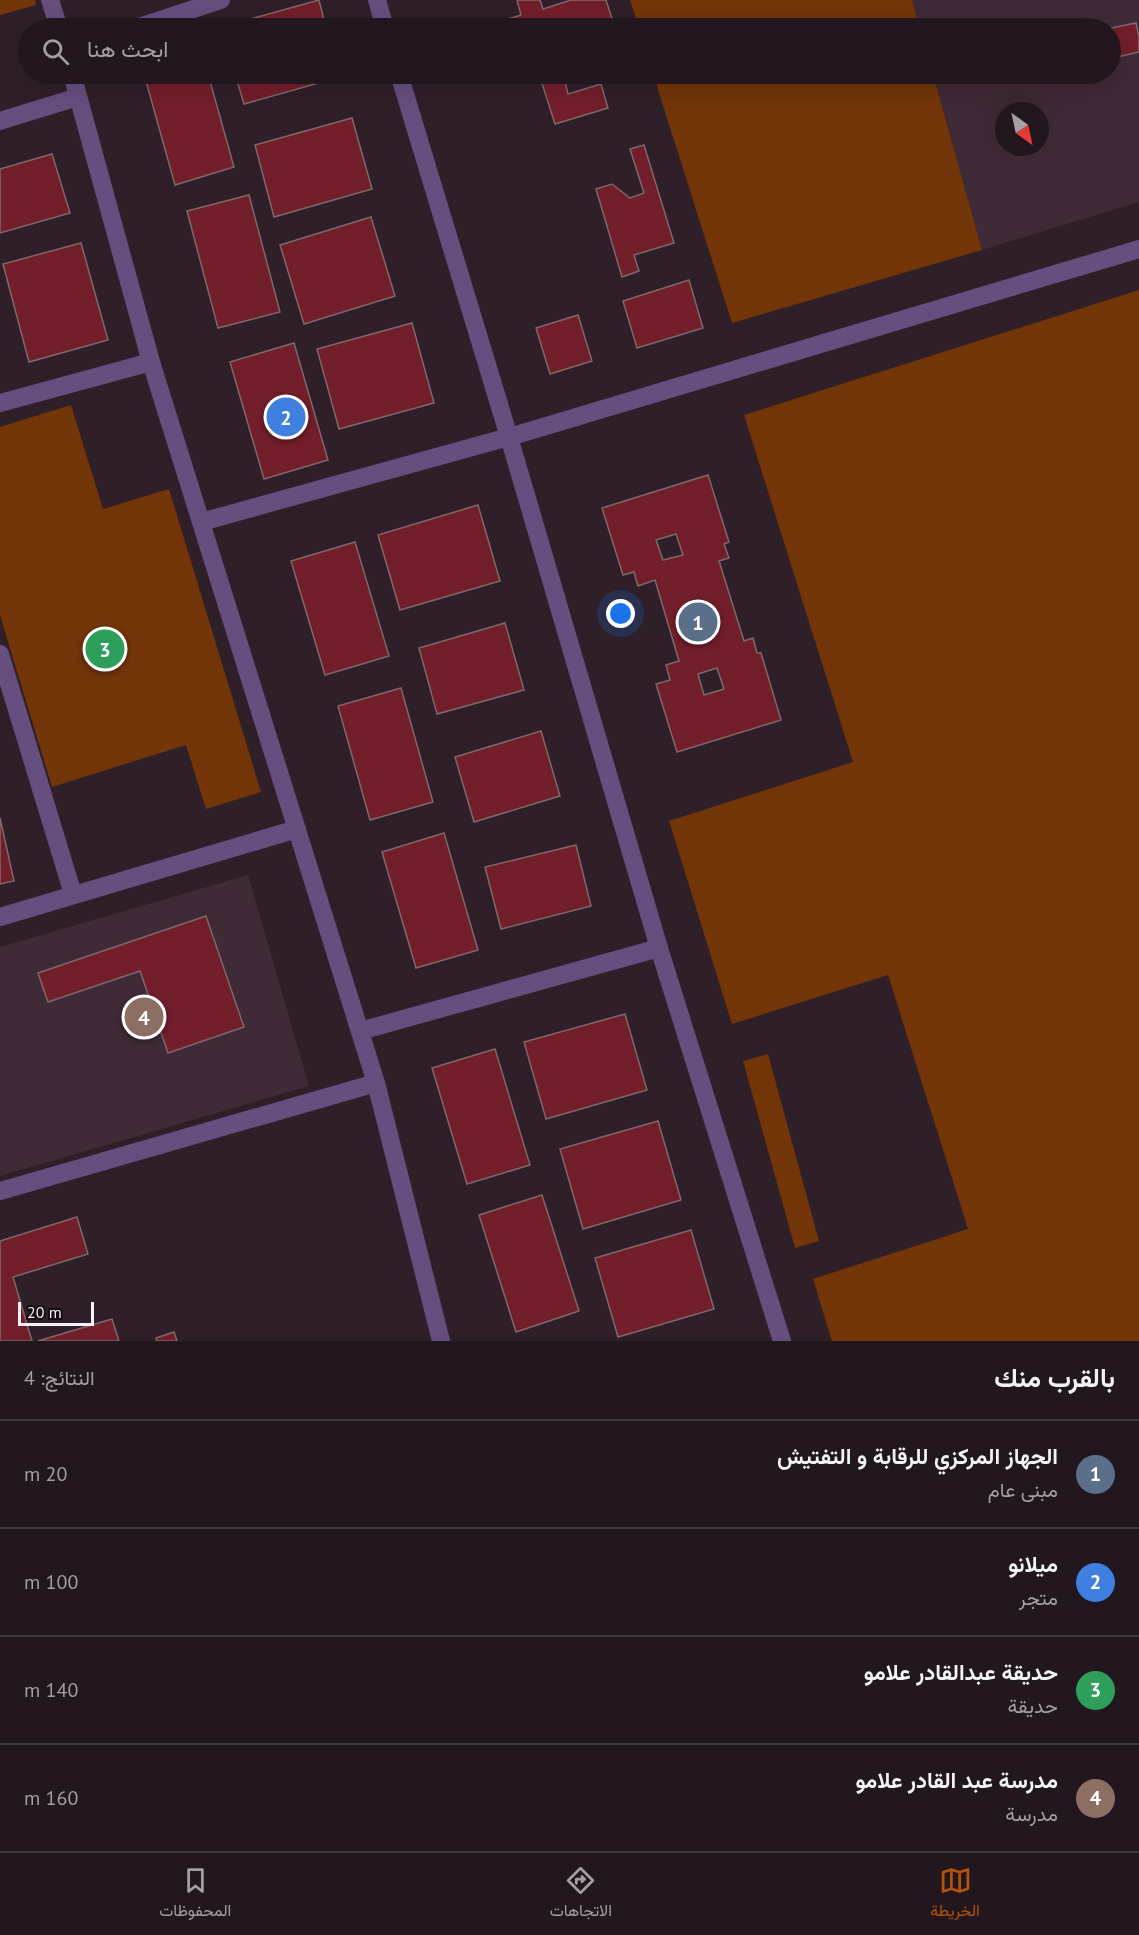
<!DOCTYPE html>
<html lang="ar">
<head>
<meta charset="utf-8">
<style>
	:root { --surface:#23171f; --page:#2f242c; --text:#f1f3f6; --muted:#a39fa4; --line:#40363d; --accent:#b45309 }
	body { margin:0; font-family:"PT Sans",Vazirmatn,sans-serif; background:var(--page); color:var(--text); direction:rtl }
	.compass { position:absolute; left:995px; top:102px; width:54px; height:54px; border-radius:50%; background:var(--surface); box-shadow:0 6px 24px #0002; rotate:147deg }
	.scale { position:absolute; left:18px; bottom:15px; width:76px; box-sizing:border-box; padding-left:6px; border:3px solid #fcf0f7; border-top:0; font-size:16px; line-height:21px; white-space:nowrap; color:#fcf0f7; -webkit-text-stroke:4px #120b10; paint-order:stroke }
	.you { position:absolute; left:621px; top:614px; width:21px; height:21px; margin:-15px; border:4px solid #fff; border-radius:50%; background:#1a73e8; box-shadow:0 0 0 9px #1a73e833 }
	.badge { display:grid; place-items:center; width:39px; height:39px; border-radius:50%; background:var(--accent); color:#fff; font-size:20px; font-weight:700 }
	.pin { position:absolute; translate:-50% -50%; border:3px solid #fff; box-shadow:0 2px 6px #0006 }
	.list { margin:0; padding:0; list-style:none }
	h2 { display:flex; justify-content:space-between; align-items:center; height:78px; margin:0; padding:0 24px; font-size:26px }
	h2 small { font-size:20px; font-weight:400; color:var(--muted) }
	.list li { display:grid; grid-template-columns:39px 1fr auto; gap:18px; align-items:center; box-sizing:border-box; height:108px; padding:0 24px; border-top:2px solid var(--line) }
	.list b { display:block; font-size:22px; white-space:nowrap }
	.list p { margin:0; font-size:20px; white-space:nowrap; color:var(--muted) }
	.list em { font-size:20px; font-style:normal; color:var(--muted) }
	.icon { flex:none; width:33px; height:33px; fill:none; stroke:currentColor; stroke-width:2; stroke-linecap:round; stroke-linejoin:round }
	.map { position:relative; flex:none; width:1139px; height:1341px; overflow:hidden; direction:ltr }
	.search { position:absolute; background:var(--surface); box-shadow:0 6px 24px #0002; left:18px; right:18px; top:18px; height:66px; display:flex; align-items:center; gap:15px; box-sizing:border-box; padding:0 21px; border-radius:33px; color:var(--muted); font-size:22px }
	.sheet { height:510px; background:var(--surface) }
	nav { display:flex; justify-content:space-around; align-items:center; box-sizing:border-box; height:84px; border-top:2px solid var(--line); background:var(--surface); font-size:16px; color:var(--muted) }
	nav a { display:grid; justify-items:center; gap:3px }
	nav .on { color:var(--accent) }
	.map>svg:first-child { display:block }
</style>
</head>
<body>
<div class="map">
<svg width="1139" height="1341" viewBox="0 0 1139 1341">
	<rect width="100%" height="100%" fill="#2f1f29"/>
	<g fill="#3f2a37" fill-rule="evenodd">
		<path d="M912,0H1139V202L982,250L933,74H1110V28H920ZM1004,111H1040V147H1004Z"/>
		<polygon points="248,875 309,1086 0,1176 0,947"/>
	</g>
	<g fill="#723609">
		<polygon points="0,0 35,0 36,5 0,15"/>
		<polygon points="630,0 912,0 920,28 639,28"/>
		<polygon points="653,74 933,74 982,250 732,323"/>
		<polygon points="1139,290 1139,1341 832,1341 813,1279 968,1229 888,975 732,1024 669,821 853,762 744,415"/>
		<polygon points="71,405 103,509 169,489 261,792 206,809 186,745 52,787 0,615 0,427"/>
		<polygon points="768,1054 819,1241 795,1248 743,1061"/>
	</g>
	<g fill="#731e2b" stroke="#7f6869" stroke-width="1.5" fill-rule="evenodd">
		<polygon points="319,0 326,28 222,28 222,27"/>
		<polygon points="517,0 540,0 543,9 571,0 606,0 615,28 496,28 495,23 521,15"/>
		<polygon points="1136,23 1139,37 1139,52 1117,57 1111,28"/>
		<polygon points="144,74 208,74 234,167 175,185"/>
		<polygon points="235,74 339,74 340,77 244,104"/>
		<polygon points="539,74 563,74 568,94 601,84 608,108 555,124"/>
		<polygon points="352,118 372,189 274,217 255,145"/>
		<polygon points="644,145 674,243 634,255 639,271 622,277 596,189 612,184 630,198 644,193 630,149"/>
		<polygon points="52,154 70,213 0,233 0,169"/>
		<polygon points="249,195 280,312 218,328 187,211"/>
		<polygon points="371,217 395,296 304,324 280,245"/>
		<polygon points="81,243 108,340 29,362 3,264"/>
		<polygon points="689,280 703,328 637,348 623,301"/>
		<polygon points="578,315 592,361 550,374 536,328"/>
		<polygon points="412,323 434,403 339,429 317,349"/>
		<polygon points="294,343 328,460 264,479 230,362"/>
		<path d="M708,475L729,542L724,544L729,558L719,561L744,641L753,638L757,653H761L781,720L677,752L656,684L670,680L666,665L679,661L655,580L638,586L634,572L623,575L602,508ZM676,534L683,555L663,560L656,540ZM717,668L724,689L704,695L698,674Z"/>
		<polygon points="478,505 500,581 400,610 378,535"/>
		<polygon points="355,542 389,656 325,675 291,561"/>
		<polygon points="505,623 524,690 437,714 419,648"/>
		<polygon points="401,688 433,802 370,820 338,706"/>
		<polygon points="541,731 560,796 474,822 455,757"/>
		<polygon points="0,818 14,881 0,884"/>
		<polygon points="444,833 478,950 416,968 382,852"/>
		<polygon points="576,845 591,906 501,929 485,867"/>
		<polygon points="206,916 244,1027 168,1053 140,971 48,1002 38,973"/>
		<polygon points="625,1014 647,1090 546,1119 524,1042"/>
		<polygon points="495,1049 530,1165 467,1184 432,1068"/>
		<polygon points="658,1121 681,1200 583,1229 560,1149"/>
		<polygon points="542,1195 579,1311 516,1332 479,1215"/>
		<polygon points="77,1217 88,1254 13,1277 32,1341 0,1341 0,1241"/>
		<polygon points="691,1230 714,1309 618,1337 595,1258"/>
		<polygon points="112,1319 119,1341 38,1341"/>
		<polygon points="174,1332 177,1341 157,1341 156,1338"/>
	</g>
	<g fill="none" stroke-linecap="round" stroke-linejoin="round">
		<g stroke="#664e7e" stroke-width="18">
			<polyline points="50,0 59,28"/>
			<polyline points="377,0 385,28"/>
			<polyline points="136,28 221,0"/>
			<polyline points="72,74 151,362 376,1083 441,1341"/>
			<polyline points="399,74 509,437 659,948 782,1341"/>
			<polyline points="0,121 78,97"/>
			<polyline points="0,403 151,362"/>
			<polyline points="201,522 509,437 1139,249"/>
			<polyline points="0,654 73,894"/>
			<polyline points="0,917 297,829"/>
			<polyline points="360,1031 659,948"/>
			<polyline points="0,1191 376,1083"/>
		</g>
	</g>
</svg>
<svg class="compass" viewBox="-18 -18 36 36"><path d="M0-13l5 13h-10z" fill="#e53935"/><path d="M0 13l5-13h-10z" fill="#a39fa4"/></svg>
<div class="scale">20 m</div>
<div class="you"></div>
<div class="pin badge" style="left:698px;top:622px;background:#5c6f8a">1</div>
<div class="pin badge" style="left:286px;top:417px;background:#3f7fe0">2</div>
<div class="pin badge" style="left:105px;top:649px;background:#2e9e5b">3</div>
<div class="pin badge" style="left:144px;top:1017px;background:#8d6e63">4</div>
<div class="search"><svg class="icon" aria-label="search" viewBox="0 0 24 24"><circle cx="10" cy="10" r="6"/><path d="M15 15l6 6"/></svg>ابحث هنا</div>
</div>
<section class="sheet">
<h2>بالقرب منك<small>النتائج: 4</small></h2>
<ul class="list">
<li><span class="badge" style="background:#5c6f8a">1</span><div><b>الجهاز المركزي للرقابة و التفتيش</b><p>مبنى عام</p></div><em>20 m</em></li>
<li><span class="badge" style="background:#3f7fe0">2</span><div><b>ميلانو</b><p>متجر</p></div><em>100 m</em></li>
<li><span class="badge" style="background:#2e9e5b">3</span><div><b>حديقة عبدالقادر علامو</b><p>حديقة</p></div><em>140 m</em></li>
<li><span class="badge" style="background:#8d6e63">4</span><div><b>مدرسة عبد القادر علامو</b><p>مدرسة</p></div><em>160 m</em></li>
</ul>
</section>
<nav>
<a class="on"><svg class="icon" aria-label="map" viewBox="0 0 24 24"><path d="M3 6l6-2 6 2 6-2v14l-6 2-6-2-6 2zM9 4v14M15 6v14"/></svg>الخريطة</a>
<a><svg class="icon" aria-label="directions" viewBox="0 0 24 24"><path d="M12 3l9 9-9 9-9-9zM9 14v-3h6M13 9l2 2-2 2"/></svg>الاتجاهات</a>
<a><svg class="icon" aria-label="saved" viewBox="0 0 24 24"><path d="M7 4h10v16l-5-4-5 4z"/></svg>المحفوظات</a>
</nav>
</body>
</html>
